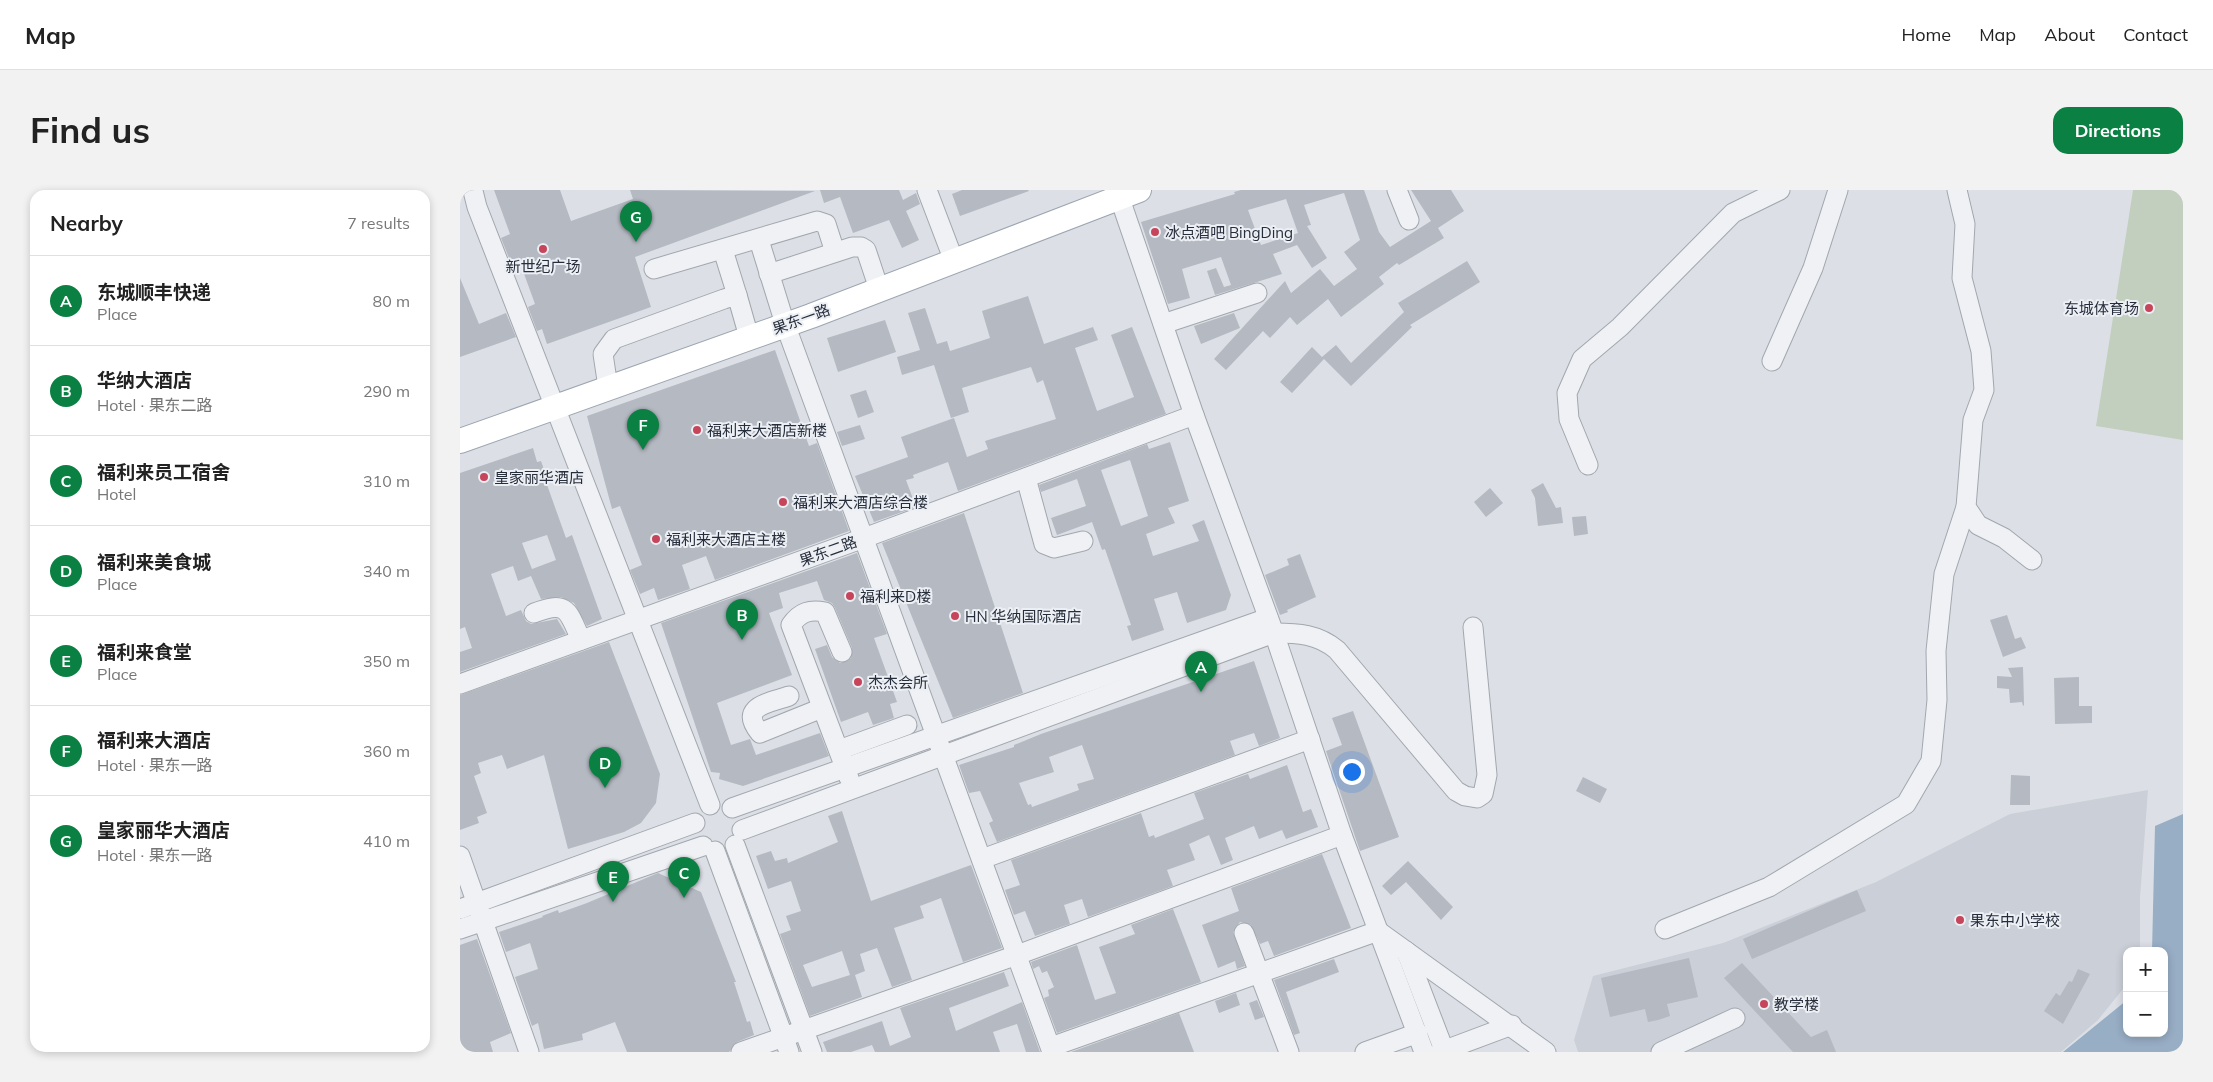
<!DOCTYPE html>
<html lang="en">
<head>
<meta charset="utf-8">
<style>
	:root { --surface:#fff; --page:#f2f2f2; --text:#222; --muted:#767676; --line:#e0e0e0; --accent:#0b8043 }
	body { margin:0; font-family:Mulish,"Noto Sans SC",sans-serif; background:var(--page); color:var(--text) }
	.controls { position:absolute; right:15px; bottom:15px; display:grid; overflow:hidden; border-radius:10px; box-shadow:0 2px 8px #0003 }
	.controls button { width:45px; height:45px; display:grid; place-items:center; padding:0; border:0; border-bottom:1px solid var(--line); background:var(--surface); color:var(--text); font:25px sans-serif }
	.you { position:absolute; left:891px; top:581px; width:18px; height:18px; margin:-12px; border:4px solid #fff; border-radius:50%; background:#1a73e8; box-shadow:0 0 0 8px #1a73e833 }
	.badge { display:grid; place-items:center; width:32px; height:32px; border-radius:50%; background:var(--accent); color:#fff; font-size:16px; font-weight:700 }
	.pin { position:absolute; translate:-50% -41px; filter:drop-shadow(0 1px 2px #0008) }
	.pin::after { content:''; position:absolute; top:26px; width:18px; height:15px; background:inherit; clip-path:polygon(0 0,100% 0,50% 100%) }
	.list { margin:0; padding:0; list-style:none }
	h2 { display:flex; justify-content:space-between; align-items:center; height:65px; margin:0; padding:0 20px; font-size:21px }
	h2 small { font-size:16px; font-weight:400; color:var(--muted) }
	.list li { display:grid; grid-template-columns:32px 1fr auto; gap:15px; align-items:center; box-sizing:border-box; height:90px; padding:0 20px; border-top:1px solid var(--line) }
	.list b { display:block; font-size:19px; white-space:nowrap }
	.list p { margin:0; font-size:16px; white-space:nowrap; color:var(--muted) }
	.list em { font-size:16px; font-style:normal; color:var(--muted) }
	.map { position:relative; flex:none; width:1723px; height:862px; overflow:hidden; border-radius:15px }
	header { display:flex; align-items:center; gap:30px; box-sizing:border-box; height:70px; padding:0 25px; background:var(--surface); border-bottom:1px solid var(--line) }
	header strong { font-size:24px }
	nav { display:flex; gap:28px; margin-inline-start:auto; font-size:18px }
	.intro { display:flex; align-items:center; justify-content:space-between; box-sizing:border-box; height:120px; padding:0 30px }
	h1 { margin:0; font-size:35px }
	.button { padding:12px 22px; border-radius:15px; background:var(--accent); color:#fff; font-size:18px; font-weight:700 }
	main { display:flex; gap:30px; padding:0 30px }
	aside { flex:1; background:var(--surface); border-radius:15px; box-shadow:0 2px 8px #0003 }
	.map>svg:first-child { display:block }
</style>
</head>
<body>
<header>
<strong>Map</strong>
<nav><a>Home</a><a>Map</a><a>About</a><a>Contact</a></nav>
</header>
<div class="intro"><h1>Find us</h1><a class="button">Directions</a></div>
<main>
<aside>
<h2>Nearby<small>7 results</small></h2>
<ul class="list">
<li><span class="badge">A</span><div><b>东城顺丰快递</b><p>Place</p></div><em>80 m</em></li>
<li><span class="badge">B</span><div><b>华纳大酒店</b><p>Hotel · 果东二路</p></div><em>290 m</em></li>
<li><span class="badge">C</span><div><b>福利来员工宿舍</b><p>Hotel</p></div><em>310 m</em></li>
<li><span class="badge">D</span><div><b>福利来美食城</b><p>Place</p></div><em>340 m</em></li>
<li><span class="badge">E</span><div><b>福利来食堂</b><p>Place</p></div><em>350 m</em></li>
<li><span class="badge">F</span><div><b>福利来大酒店</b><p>Hotel · 果东一路</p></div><em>360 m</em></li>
<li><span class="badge">G</span><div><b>皇家丽华大酒店</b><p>Hotel · 果东一路</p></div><em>410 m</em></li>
</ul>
</aside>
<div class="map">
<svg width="1723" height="862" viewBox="0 0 1723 862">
	<rect width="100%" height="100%" fill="#dce0e6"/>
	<polygon fill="#cbcfd7" points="1688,600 1680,708 1680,761 1667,761 1667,794 1638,830 1601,862 1118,862 1114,850 1133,786 1263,753 1416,692 1550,624"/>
	<polygon fill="#c2cfbe" points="1673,0 1723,0 1723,250 1636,236"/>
	<polygon fill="#98aec5" points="1723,624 1723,862 1603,862 1667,810 1667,843 1704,843 1704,761 1692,761 1695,636"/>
	<g fill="#b4b9c2" fill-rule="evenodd">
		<polygon points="34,0 100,0 111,31 173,9 170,0 355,1 175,67 191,117 87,154 82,139 77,141 68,117 75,114 59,70 51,73 41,48 50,44"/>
		<polygon points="360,0 439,0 443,10 456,3 460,14 446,21 459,50 442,58 429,30 393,43 380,7 364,13"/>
		<polygon points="502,0 568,0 569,1 500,26 492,4"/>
		<path d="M781,0H904L919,42L930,57L971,31L951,0H991L1004,21L978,38L984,48L939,75L937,73L919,87L924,94L881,127L868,109L837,135L830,127L810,148L803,141L766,180L754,169L825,91L831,103L860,79L874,96L897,79L884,62L900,50L884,3L844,15L851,35L847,36L867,68L852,78L837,55L813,64L822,84L755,105L747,81L756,78L764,97L771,95L761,67L722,79L730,108L708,114L681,32L775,4L774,2ZM826,9L838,43L801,55L788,20Z"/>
		<polygon points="1007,71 1020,92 950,135 952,137 891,196 864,169 832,203 820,192 852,157 862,167 876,155 891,173 944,122 938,113"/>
		<polygon points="0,88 19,134 46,123 56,147 0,167"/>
		<polygon points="568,106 584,154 633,137 638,150 615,158 637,221 674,207 651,145 672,137 706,224 498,301 488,272 453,285 454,288 446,290 456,317 414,332 395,286 448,267 441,247 494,228 507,267 528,259 525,251 596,229 583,190 577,193 571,177 502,198 509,222 491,228 474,175 442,185 437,167 460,160 448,123 465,118 477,154 487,151 490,161 530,148 522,121"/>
		<polygon points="774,123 780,138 741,154 734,136"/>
		<polygon points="425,130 436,162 378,182 367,148"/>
		<polygon points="315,160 349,256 357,253 389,341 255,390 246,366 222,375 230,399 198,410 194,398 180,404 170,380 182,375 160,316 152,319 127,226"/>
		<polygon points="406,200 414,222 398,228 390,205"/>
		<polygon points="400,235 405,249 382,256 377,242"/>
		<path d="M710,252L729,311L708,318L715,333L686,344L693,366L739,351L732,335L744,330L771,405L766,420L727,433L717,402L694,409L704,440L672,451L667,436L671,435L656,391L645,359L642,360L632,332L597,345L591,328L626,316L617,289L581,302L579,295L687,254L689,259ZM670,270L688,326L661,336L641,280Z"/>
		<path d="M73,258L77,272L81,271L88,291L86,292L106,348L112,345L142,429L127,436L114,413L101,407L81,409L71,386L58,391L53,376L31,384L46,426L61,420L66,431L71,434L97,429L106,444L0,482V462L12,458L5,437L0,439V283ZM87,345L96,370L72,379L62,353Z"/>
		<polygon points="1083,293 1096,318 1101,317 1103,333 1078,336 1075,308 1071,300"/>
		<polygon points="1030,298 1043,313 1026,327 1014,312"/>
		<polygon points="504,323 563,503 493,528 422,353"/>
		<polygon points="1126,326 1128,344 1114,346 1112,327"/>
		<polygon points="397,363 427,444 414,448 437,512 430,514 434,528 413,535 408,522 381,532 355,459 367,455 372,467 380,473 391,468 392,458 375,418 372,413 364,410 357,391 319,403 323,418 309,423 332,485 257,513 271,555 290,549 296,565 360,543 369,566 283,596 259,589 260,583 251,582 201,433"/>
		<polygon points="840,364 856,407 827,420 828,422 820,425 805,385 829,375 827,369"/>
		<polygon points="1547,425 1555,449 1561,447 1566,458 1543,467 1530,430"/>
		<polygon points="149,452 200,584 196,613 181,633 164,642 108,659 84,565 47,579 42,565 18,573 21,583 14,586 27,623 17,627 19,633 0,640 0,505"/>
		<path d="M794,471L820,548L799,556L794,543L770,551L775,565L537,652L529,633L533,631L520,601L509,603L499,575L554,557V555L581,544ZM622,555L634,589L617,594L619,600L572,617L571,614L568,615L559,593L594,582L589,567Z"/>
		<polygon points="1563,477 1564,515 1563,516 1562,512 1550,513 1549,499 1537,498 1537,486 1552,487 1548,478"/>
		<polygon points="1619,487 1619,516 1632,516 1632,533 1595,534 1594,488"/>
		<polygon points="893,521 939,647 900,661 866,561 882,555 872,528"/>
		<polygon points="827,575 843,622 851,619 858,637 826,649 822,640 799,649 794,636 765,648 773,670 761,675 749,645 729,654 735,670 707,680 713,696 628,727 622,709 604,715 610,734 575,746 565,721 554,725 545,700 560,695 551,670 681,623 689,647 694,645 695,648 744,629 734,603 788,584 790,589"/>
		<polygon points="1551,585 1570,586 1570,615 1550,615"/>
		<polygon points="1123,587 1147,599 1140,613 1116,601"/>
		<path d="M382,621L411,711L511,675L542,758L503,772L481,708L460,716L464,728L434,738L452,790L432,797L417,758L400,764L405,781L395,785L402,807L350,826L320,744L331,740L326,726L341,721L331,691L308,699L296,666L311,661L315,671L327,668L328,673L378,652L368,626ZM382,761L390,785L352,797L343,775Z"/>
		<polygon points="862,664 891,738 814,766 808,751 800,754 791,735 780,732 773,742 785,776 777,779 775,771 758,778 742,735 779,721 771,698"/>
		<polygon points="948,671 993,717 981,730 946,692 931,705 922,696"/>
		<polygon points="198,683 241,702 276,792 274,792 287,832 290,831 294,845 277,852 269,862 167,862 155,832 122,844 123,850 84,859 78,833 72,836 55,787 78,779 70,753 46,762 39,742 83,727 82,726 98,720 99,723 127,713"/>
		<polygon points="1397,700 1406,721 1292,769 1283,749"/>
		<polygon points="713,719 741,792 597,843 584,808 589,806 588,800 594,797 587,781 582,783 579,776 573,779 571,772 617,755 635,810 656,803 639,757 675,744 671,735"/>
		<polygon points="17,749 51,843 30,852 33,862 0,862 0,755"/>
		<polygon points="1229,768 1238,807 1207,814 1210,826 1198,830 1188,832 1185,819 1150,827 1141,788"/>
		<polygon points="874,769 879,782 826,802 840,843 834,845 814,790"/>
		<polygon points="1282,773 1351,847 1367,840 1376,862 1333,862 1264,788"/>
		<polygon points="1618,779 1630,784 1603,834 1584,821 1596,803 1600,806 1609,791 1612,792"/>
		<polygon points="544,782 549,796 489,818 496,841 562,812 580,862 566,862 557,834 533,842 540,862 415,862 412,855 391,862 367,862 363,852 422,831 430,856 451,847 440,818"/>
		<polygon points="776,803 780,815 759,823 755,811"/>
		<polygon points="797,810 804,827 795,830 789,813"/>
		<polygon points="719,823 734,862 611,862"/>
	</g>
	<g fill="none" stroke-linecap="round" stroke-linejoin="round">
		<g stroke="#a2a7af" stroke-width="21">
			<g id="minor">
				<polyline points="467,0 494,71"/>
				<polyline points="657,0 734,225 814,443 882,645 964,862"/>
				<polyline points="937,0 949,30"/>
				<polyline points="1497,0 1505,34 1502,88 1521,161 1524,200 1513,230 1506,317 1518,335 1544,348 1572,370"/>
				<polyline points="13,1 17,17 250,615"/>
				<polyline points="299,50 325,134 592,862"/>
				<polyline points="263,60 277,105"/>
				<polyline points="194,79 357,31 366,34 375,62"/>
				<polyline points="309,84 392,57 401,57 406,60 419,99"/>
				<polyline points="703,134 797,103"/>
				<polyline points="1312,171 1353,78 1378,0"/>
				<polyline points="148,197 143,164 154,149 264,109 277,105 289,147"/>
				<polyline points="1128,275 1109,229 1107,203 1122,169 1160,137 1273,23 1320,0"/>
				<polyline points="566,288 584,354 594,358 623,351"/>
				<path d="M74,423C108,410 108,421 121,450"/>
				<path d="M382,462L365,422C350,419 340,422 331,435L389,588"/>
				<polyline points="0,494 404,348 734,225"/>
				<path d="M329,506C309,513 278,516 300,543L362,518"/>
				<polyline points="379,560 447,535"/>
				<polyline points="272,618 808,428"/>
				<path d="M282,640L814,443C838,443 858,444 877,460L996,601L1005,606L1017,608L1023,604L1027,585L1013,437"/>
				<polyline points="275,655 352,862"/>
				<polyline points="255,661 329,862"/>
				<polyline points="0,666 69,862"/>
				<polyline points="522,669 850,549"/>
				<polyline points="0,719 235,633"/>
				<polyline points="0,739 243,656"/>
				<polyline points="1205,739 1309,697 1446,614 1471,571 1477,510 1476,461 1484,384 1506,317"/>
				<polyline points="784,743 829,862"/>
				<polyline points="946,761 984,860"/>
				<polyline points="591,857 918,741 1086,862"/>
				<polyline points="281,862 557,765 882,645"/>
				<polyline points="905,862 958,843"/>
				<polyline points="980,862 1052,835"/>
				<polyline points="1201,862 1275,828"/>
			</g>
		</g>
		<g stroke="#9ca5b1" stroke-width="26">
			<polyline id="major" points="0,251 351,126 679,0"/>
		</g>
		<use href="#minor" stroke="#eff1f4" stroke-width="19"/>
		<use href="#major" stroke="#fff" stroke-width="24"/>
	</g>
	<g fill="#c7455a" stroke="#eceff4" stroke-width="2">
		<circle cx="695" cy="42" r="5"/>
		<circle cx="83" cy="59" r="5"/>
		<circle cx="1689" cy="118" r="5"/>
		<circle cx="237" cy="240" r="5"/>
		<circle cx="24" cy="287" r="5"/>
		<circle cx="323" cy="312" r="5"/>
		<circle cx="196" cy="349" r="5"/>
		<circle cx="390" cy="406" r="5"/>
		<circle cx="495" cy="426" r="5"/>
		<circle cx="398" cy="492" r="5"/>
		<circle cx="1500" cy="730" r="5"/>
		<circle cx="1304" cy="814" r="5"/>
	</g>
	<g text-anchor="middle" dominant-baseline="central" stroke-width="4" stroke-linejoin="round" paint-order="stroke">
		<g font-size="15" fill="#272e3b" stroke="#eceff4" text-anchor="start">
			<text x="705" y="42">冰点酒吧 BingDing</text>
			<text x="83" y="76" text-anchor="middle">新世纪广场</text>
			<text x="1679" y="118" text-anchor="end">东城体育场</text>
			<text x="247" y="240">福利来大酒店新楼</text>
			<text x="34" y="287">皇家丽华酒店</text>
			<text x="333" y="312">福利来大酒店综合楼</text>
			<text x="206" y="349">福利来大酒店主楼</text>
			<text x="400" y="406">福利来D楼</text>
			<text x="505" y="426">HN 华纳国际酒店</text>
			<text x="408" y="492">杰杰会所</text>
			<text x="1510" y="730">果东中小学校</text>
			<text x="1314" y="814">教学楼</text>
		</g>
		<g font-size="15" fill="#272e3b" stroke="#eceff4">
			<text transform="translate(341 129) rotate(-20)">果东一路</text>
			<text transform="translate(368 361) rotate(-20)">果东二路</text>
		</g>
	</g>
</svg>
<div class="controls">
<button>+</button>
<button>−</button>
</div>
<div class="you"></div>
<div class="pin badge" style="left:741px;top:502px">A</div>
<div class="pin badge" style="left:282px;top:450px">B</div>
<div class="pin badge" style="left:224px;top:708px">C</div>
<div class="pin badge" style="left:145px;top:598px">D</div>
<div class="pin badge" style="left:153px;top:712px">E</div>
<div class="pin badge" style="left:183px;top:260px">F</div>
<div class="pin badge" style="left:176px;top:52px">G</div>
</div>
</main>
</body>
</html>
